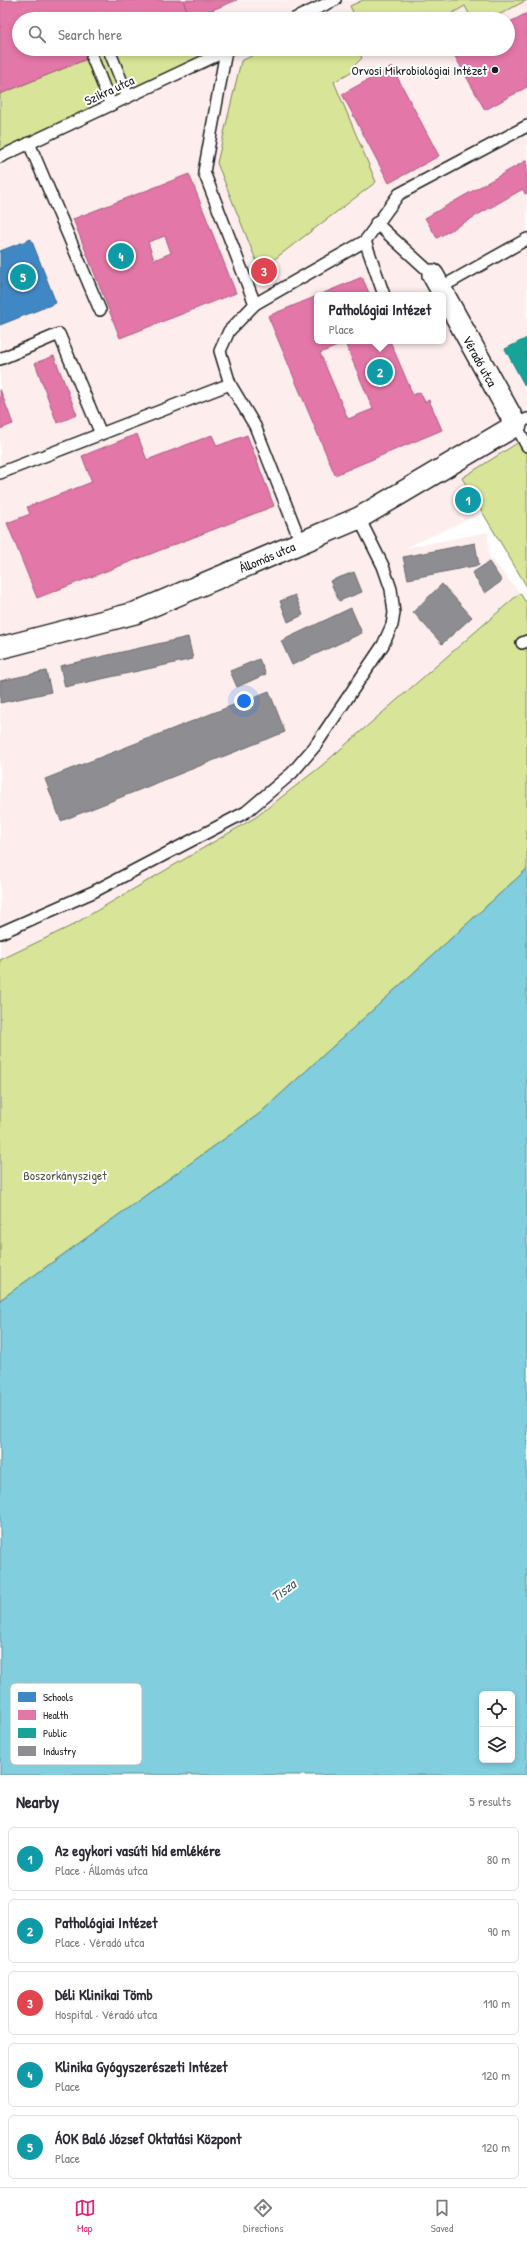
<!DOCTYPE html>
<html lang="en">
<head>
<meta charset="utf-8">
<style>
	:root { --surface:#fff; --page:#f7f7f7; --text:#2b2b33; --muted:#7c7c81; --line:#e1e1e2; --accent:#db2777 }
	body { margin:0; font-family:"Patrick Hand",sans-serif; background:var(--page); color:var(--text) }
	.controls { position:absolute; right:12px; bottom:12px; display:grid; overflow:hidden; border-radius:6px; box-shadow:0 2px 6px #0003 }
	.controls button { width:36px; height:36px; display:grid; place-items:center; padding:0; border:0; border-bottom:1px solid var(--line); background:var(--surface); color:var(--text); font:20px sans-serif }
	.you { position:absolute; left:244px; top:701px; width:14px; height:14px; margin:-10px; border:3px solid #fff; border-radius:50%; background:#1a73e8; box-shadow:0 0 0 6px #1a73e833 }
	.badge { display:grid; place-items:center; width:26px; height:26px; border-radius:50%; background:var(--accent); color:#fff; font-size:13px; font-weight:700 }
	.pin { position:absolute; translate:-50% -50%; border:2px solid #fff; box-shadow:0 1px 4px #0006 }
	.popup { position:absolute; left:314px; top:292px; width:132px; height:52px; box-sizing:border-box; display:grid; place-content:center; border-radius:6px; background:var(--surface); filter:drop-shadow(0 1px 3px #0005); font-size:13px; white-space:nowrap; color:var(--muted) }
	.popup b { font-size:15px; color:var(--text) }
	.popup::after { content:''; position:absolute; left:50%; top:100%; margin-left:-8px; border:8px solid transparent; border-top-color:var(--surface) }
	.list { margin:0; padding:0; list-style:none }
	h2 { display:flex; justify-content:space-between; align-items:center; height:52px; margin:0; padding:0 16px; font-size:17px }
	h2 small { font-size:13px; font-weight:400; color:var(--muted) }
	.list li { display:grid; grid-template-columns:26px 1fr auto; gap:12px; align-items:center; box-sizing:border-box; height:64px; margin:0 8px 8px; padding:0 8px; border:1px solid var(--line); border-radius:6px }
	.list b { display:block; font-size:15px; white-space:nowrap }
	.list p { margin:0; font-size:13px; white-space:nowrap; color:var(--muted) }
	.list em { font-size:13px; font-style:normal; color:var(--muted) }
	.icon { flex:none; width:22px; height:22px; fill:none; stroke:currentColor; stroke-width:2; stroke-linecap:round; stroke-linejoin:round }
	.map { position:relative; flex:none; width:527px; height:1775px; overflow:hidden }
	.search { position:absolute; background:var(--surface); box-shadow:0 2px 6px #0003; left:12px; right:12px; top:12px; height:44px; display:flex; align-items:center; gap:10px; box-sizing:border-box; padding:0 14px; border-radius:22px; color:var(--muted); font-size:15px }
	.sheet { height:412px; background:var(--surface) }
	nav { display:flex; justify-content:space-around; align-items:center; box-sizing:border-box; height:56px; border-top:1px solid var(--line); background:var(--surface); font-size:11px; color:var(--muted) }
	nav a { display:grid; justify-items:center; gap:2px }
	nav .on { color:var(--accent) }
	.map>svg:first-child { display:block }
</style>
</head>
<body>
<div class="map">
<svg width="527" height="1775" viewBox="0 0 527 1775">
	<rect width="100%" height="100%" fill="#fff"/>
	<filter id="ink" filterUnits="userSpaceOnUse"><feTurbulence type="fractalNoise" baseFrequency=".025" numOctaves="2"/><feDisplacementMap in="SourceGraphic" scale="8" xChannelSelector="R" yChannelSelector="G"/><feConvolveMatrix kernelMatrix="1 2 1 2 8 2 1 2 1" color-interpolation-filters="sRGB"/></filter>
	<g filter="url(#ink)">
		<path fill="#fdeeed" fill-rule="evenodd" d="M0,0H527V493L405,548L488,532L489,556L520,593L320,767L256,817L69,927L0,960ZM19,19H508V49H19ZM317,295H443V341H317Z"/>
		<g fill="#d8e598" stroke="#7a805a">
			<polygon points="363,0 527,0 491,19 472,19 465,6 442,19 356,19 350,6"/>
			<polygon points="112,49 201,49 205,61 0,151 0,94"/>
			<polygon points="266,49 357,49 362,58 355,65 354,70 334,82 376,182 260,270 217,163 241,61"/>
			<polygon points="527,437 527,587 462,478"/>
			<polygon points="520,593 527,604 527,869 259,1114 0,1300 0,960 69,927 256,817 320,767"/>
		</g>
		<path fill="#81cedf" stroke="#598791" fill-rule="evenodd" d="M527,869V1775H0V1300L259,1114ZM482,1694H512V1760H482Z"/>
		<polygon fill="#3f88c5" stroke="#346892" points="31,239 56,303 0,325 0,251"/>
		<g fill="#e377a8" stroke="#a75c7e" fill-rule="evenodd">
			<polygon points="0,0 183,0 190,19 19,19 19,49 112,49 0,94"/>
			<polygon points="183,0 237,0 190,19"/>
			<polygon points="527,13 527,87 485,110 453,53 461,49 508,49 508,23"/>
			<polygon points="392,67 439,156 389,183 342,94"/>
			<polygon points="527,160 527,193 525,194 523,189 437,238 425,218"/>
			<path d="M189,174L236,293L120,338L73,219ZM165,236L171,253L154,260L148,242Z"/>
			<polygon points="362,277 370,295 319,295"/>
			<path d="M317,296V341H390L413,395L420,392L425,402L429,400L442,430L335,475L268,316ZM345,343L373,409L348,419L320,353Z"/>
			<polygon points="54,356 77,415 57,423 35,363"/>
			<polygon points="0,389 13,424 0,429"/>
			<polygon points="137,434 147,460 212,435 217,446 247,435 274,506 37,598 7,523 30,514 27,507 92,482 82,456"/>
		</g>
		<polygon fill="#17a398" stroke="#187a73" points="527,338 527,385 525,386 505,349"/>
		<g fill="#8d8d92" stroke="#6b6b6f">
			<polygon points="475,543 479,565 408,579 403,557"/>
			<polygon points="489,562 502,581 485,593 472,573"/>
			<polygon points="354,572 362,592 339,601 330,581"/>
			<polygon points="442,584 472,617 442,644 413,612"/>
			<polygon points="295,595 303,615 288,622 280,601"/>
			<polygon points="351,608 362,633 292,665 281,641"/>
			<polygon points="188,637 193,659 65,687 60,666"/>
			<polygon points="259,659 266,674 237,687 230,671"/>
			<polygon points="46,671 51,692 0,703 0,681"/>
			<polygon points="269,691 285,732 61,821 45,779"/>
		</g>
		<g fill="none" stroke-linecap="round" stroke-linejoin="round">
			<g stroke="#1c1c1c" stroke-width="14">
				<g id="lane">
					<polyline points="294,19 335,0"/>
					<polyline points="109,50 128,97"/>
					<polyline points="226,51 204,172 255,304 365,241 399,194 527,126"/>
					<polyline points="92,57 111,105"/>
					<polyline points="29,143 100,310"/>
					<polyline points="0,157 230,49"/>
					<polyline points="376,223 433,275"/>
					<polyline points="365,241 384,295"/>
					<polyline points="440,288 527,239"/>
					<polyline points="255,304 229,331 220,351 230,384 255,426 301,543"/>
					<polyline points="0,359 59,334 101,434"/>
					<polyline points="527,419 516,425 527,446"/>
					<polyline points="0,473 230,384"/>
					<polyline points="522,643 527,641"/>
					<polyline points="0,933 93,892 246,812 292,773 315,746 383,645 392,625 394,613 391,589 383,566 359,518"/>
				</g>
			</g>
			<g stroke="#1c1c1c" stroke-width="24">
				<polyline id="street" points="0,648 135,613 359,518 516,425 433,275"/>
			</g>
			<use href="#lane" stroke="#fff" stroke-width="11"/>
			<use href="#street" stroke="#fff" stroke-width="21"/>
		</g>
	</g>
	<circle fill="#1c1c1c" stroke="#fff" stroke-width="1.5" cx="495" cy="70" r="4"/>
	<g text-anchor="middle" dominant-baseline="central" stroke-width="4" stroke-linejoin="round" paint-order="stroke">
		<g font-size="13" fill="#1c1c1c" stroke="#fff" text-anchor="end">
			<text x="487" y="70">Orvosi Mikrobiológiai Intézet</text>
		</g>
		<g font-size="13" fill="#1c1c1c" stroke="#fff">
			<text transform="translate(109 90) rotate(-25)">Szikra utca</text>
			<text transform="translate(480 361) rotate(61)">Véradó utca</text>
			<text transform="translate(267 557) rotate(-23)">Állomás utca</text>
		</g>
		<g font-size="13" fill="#545841" stroke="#fff">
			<text x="65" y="1175">Boszorkánysziget</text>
		</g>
		<g font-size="14" font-style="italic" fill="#3f5a60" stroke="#fff">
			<text transform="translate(283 1590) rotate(-37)">Tisza</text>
		</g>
	</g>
	<rect x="10" y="1683" width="132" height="82" rx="6" fill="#fff" stroke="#bbb" stroke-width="1"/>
	<rect x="18" y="1692" width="18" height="10" fill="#3f88c5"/>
	<rect x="18" y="1710" width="18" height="10" fill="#e377a8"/>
	<rect x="18" y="1728" width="18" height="10" fill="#17a398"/>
	<rect x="18" y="1746" width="18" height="10" fill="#8d8d92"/>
	<g font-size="11" fill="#1c1c1c">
		<text x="43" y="1701">Schools</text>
		<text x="43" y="1719">Health</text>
		<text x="43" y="1737">Public</text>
		<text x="43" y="1755">Industry</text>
	</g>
</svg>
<div class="controls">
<button><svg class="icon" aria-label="locate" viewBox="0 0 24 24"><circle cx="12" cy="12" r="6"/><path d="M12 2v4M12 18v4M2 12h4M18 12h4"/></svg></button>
<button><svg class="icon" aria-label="layers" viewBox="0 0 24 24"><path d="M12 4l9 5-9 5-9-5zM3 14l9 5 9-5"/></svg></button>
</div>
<div class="you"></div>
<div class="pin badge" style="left:468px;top:500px;background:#0f9aa8">1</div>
<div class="pin badge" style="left:380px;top:372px;background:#0f9aa8">2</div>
<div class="popup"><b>Pathológiai Intézet</b>Place</div>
<div class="pin badge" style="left:264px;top:271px;background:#e0444e">3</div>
<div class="pin badge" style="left:121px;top:256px;background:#0f9aa8">4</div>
<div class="pin badge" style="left:23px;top:277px;background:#0f9aa8">5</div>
<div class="search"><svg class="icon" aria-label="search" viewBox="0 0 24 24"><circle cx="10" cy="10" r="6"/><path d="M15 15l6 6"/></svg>Search here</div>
</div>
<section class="sheet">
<h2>Nearby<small>5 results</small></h2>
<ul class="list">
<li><span class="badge" style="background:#0f9aa8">1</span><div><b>Az egykori vasúti híd emlékére</b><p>Place · Állomás utca</p></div><em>80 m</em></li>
<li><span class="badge" style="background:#0f9aa8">2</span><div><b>Pathológiai Intézet</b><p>Place · Véradó utca</p></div><em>90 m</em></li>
<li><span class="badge" style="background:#e0444e">3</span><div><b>Déli Klinikai Tömb</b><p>Hospital · Véradó utca</p></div><em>110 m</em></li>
<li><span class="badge" style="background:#0f9aa8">4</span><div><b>Klinika Gyógyszerészeti Intézet</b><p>Place</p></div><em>120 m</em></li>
<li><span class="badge" style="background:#0f9aa8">5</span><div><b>ÁOK Baló József Oktatási Központ</b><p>Place</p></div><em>120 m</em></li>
</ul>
</section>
<nav>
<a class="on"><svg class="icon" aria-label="map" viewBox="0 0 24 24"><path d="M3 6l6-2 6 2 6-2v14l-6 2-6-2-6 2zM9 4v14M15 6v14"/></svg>Map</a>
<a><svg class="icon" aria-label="directions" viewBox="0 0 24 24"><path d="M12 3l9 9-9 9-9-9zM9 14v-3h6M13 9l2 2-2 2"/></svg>Directions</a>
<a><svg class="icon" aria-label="saved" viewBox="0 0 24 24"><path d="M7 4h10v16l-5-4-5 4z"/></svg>Saved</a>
</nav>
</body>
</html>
